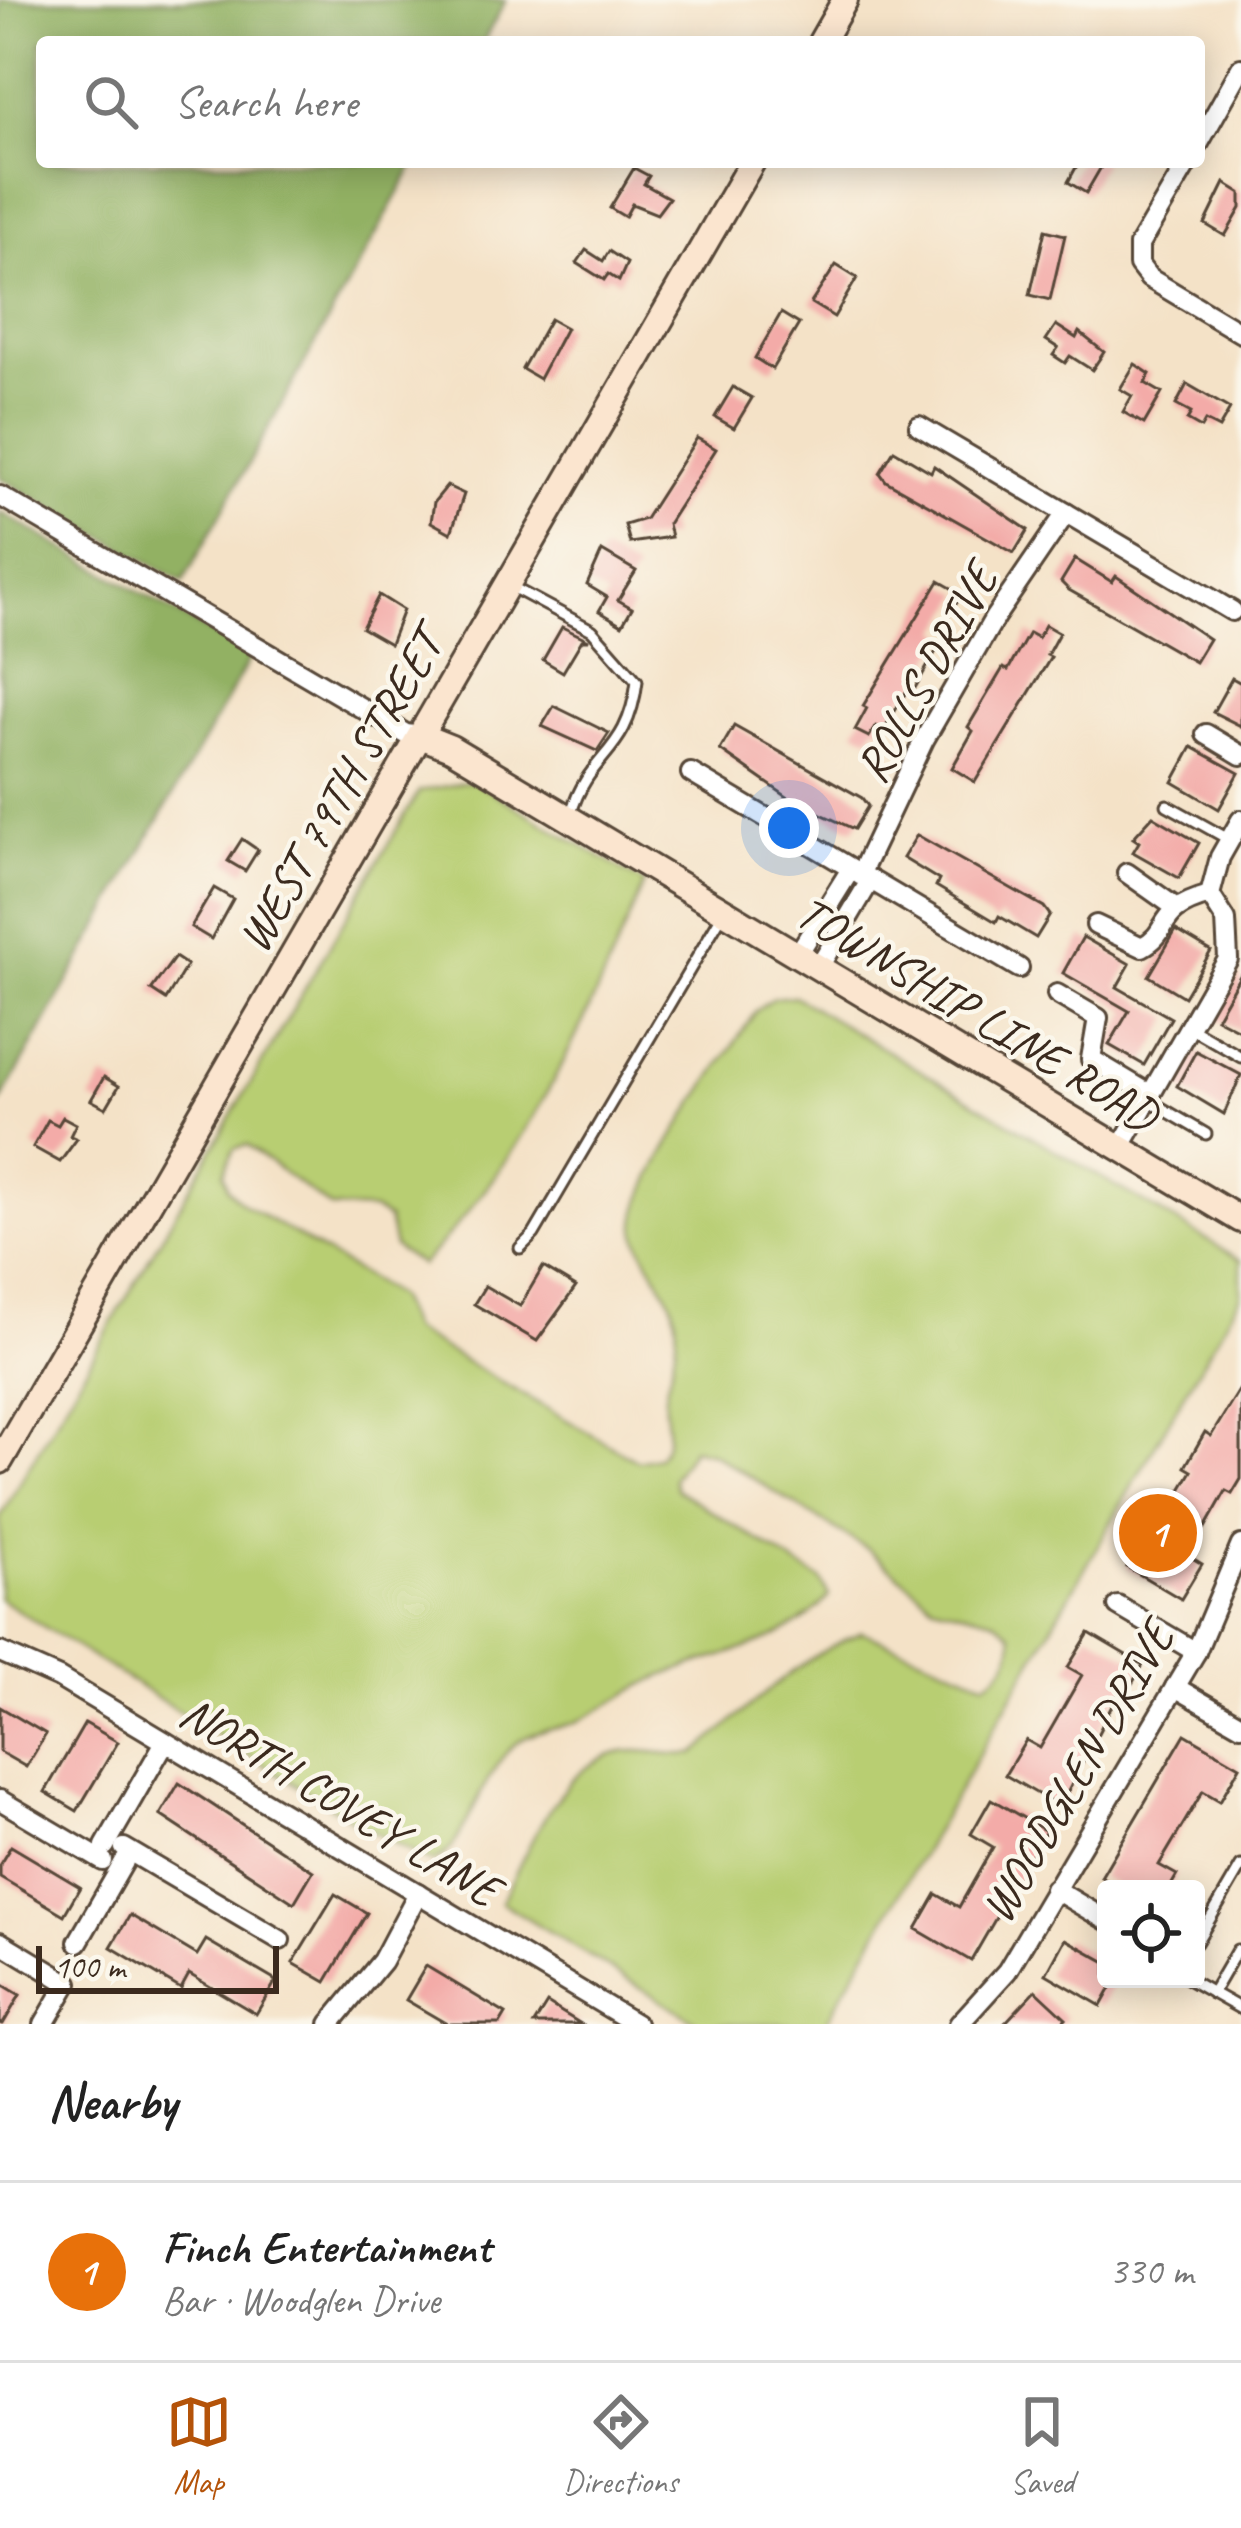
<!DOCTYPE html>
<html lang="en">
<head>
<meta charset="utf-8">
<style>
	:root { --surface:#fff; --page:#f6f6f6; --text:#222; --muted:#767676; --line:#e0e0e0; --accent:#b45309 }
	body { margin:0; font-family:Caveat,sans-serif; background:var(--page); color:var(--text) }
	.controls { position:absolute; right:36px; bottom:36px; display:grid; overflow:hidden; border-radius:12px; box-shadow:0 6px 30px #0003 }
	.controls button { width:108px; height:108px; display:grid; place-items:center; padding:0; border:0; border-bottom:3px solid var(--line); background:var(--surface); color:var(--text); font:60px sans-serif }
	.scale { position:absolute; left:36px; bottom:30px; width:243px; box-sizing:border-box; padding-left:12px; border:6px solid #3b2a1e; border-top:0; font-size:33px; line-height:42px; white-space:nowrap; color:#3b2a1e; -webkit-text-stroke:9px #fbf7ec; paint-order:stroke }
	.you { position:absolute; left:789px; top:828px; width:42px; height:42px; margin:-30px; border:9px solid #fff; border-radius:50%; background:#1a73e8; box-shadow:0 0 0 18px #1a73e833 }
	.badge { display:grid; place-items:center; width:78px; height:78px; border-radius:50%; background:var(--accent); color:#fff; font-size:39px; font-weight:700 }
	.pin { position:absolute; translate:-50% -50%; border:6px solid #fff; box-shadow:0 3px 12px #0006 }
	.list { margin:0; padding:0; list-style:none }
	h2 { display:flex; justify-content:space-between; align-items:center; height:156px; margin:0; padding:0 48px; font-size:51px }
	h2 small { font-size:39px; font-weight:400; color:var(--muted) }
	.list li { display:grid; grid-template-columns:78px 1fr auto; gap:36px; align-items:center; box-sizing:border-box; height:180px; padding:0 48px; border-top:3px solid var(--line) }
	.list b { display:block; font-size:45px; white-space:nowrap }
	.list p { margin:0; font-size:39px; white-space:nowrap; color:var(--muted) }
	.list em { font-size:39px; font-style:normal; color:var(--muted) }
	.icon { flex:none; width:66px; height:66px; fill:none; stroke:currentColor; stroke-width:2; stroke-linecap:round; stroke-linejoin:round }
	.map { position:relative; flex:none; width:1241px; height:2024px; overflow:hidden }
	.search { position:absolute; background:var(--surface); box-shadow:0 6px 30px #0003; left:36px; right:36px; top:36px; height:132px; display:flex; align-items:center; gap:30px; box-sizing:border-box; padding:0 42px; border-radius:12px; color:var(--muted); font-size:45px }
	.sheet { height:336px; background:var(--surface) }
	nav { display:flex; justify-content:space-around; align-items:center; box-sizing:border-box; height:168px; border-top:3px solid var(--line); background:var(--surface); font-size:33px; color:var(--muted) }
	nav a { display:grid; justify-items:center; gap:6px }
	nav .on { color:var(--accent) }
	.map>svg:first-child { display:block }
</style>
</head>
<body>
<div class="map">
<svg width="1241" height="2024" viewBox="0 0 1241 2024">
	<rect width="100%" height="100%" fill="#fbf7ec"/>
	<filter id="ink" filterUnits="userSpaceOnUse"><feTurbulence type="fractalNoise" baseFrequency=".00833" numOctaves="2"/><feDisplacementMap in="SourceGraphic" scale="24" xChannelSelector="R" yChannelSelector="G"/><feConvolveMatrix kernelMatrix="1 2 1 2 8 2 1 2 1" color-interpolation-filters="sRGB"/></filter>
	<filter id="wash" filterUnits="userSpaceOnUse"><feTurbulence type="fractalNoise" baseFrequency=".004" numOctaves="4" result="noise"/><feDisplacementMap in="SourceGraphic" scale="48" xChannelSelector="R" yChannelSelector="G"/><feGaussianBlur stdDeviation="2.7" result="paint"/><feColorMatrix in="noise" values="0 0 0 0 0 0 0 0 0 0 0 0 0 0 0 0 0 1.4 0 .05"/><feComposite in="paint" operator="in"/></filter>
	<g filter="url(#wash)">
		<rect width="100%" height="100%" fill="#f4e2c7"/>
		<path fill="#b8ce72" stroke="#7a7c48" stroke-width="3" d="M473,781L644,883C585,1023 529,1155 421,1265L394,1247L388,1219L373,1210L331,1208L247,1145L234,1149L223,1173L228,1189L242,1203L385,1289L397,1298L411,1330L638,1461L658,1457C676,1435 662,1418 665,1395C670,1364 684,1336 672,1304C663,1280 640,1255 636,1229C631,1186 730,1052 756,1011L773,998L794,996L1241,1260V1295L825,2024H700L501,1902C527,1854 554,1774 611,1755C640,1745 665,1757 694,1754C747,1712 797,1657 862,1632L986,1682C1003,1673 1015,1654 1012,1634L994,1619L933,1604L869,1550L712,1453L692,1448L673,1478L676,1489L821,1580L829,1596C788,1648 705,1655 649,1682C624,1694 601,1711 576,1722C559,1729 539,1730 524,1738C479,1764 470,1848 433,1862L363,1827L0,1599V1517L419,791Z"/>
		<g fill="#92b164" stroke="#666e41" stroke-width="3">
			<polygon points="0,0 506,0 483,42 42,42 42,162 416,162 183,582 0,478"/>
			<polygon points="0,512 251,656 0,1103"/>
		</g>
		<g id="blocks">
			<g fill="#f3aba8">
				<polygon points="1079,162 1104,162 1086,193 1068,182"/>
				<polygon points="634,168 649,176 644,184 669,198 657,214 632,204 625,217 610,208"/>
				<polygon points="1225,183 1241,193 1241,208 1225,236 1205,224"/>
				<polygon points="1045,230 1065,235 1050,300 1030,295"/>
				<polygon points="586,250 603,261 609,251 627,263 619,281 608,274 604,280 577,263"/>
				<polygon points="836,265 857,278 834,317 811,303"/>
				<polygon points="781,313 799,324 772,369 755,358"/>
				<polygon points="550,319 566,328 539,379 522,369"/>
				<polygon points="1056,325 1076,338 1079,332 1104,352 1092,370 1070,356 1065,363 1053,355 1058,348 1046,340"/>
				<polygon points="1135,364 1150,374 1145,383 1162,393 1144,424 1123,412 1132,396 1120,389"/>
				<polygon points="1187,384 1230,409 1219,428 1205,421 1201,428 1187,420 1191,413 1176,405"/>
				<polygon points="733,387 752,398 734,428 715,417"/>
				<polygon points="697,438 716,449 668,524 671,537 630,543 625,525 645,519"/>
				<polygon points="894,450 931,472 934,466 1028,530 1014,553 886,481 880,473"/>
				<polygon points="447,486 464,494 451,533 431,522 434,502"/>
				<polygon points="602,551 636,571 618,600 632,608 622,625 599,611 607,597 587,585"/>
				<polygon points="1075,559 1112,582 1116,576 1209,639 1195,662 1069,590 1061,582"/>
				<polygon points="939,581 962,594 940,631 946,634 911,695 906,692 884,730 876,726 869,737 855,730 867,708 863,706"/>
				<polygon points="379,595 403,610 390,644 362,628"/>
				<polygon points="1045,625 1059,633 1047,655 1051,657 975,782 952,768 973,731 968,727 1003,668 1008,670 1029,633 1038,638"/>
				<polygon points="562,627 589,640 582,640 563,672 543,660"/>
				<polygon points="1232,678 1241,683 1241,726 1213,712"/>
				<polygon points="554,706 609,733 597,751 542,726"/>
				<polygon points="734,726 862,798 868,806 854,829 793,801 720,750"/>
				<polygon points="1192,747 1239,773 1219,809 1173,782"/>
				<polygon points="1153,816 1199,843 1179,878 1133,852 1139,842 1133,838"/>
				<polygon points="917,835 1044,907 1050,915 1036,938 999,916 996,922 936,886 939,880 903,858"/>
				<polygon points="242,839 258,850 245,871 228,861"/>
				<polygon points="214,888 233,899 211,939 191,927"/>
				<polygon points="1176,930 1211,951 1184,997 1149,976"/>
				<polygon points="1083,937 1130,964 1117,987 1171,1018 1144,1065 1109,1045 1129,1011 1063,973"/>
				<polygon points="175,957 187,965 166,1000 151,990"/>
				<polygon points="1241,974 1241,1031 1216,1018"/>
				<polygon points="1196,1051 1241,1075 1224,1114 1177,1086"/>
				<polygon points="104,1077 119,1086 106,1108 91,1100"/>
				<polygon points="63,1117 76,1124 70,1136 77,1139 60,1162 33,1147 48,1120 58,1125"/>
				<polygon points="543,1267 576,1287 537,1341 474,1304 485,1286 520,1306"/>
				<polygon points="1241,1387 1241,1479 1232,1494 1226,1491 1189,1556 1202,1564 1181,1599 1127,1567 1147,1532 1154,1536 1192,1471 1185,1467 1205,1432 1211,1436"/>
				<polygon points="1089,1633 1143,1665 1123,1699 1117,1696 1060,1807 1005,1775 1026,1740 1040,1748 1082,1675 1068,1667"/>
				<polygon points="0,1707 46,1734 26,1767 0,1752"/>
				<polygon points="85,1723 118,1742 77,1811 45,1792"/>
				<polygon points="1185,1734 1240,1766 1220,1801 1203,1791 1159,1865 1177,1875 1169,1889 1122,1889 1101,1877"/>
				<polygon points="179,1783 313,1871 294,1903 160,1815"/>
				<polygon points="991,1799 1046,1831 971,1961 916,1929 936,1894 959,1907 993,1847 971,1834"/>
				<polygon points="11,1846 80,1887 64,1915 0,1877 0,1864"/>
				<polygon points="335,1894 367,1913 326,1982 293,1963"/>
				<polygon points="130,1915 197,1955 206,1940 276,1981 256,2014 189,1974 181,1989 111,1947"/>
				<polygon points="1065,1939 1106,1962 1106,1979 1116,1979 1101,2006 1046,1974"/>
				<polygon points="426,1966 506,2014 500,2024 447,2024 406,2000"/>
				<polygon points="0,1983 20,1995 3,2024 0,2024"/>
				<polygon points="1036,1990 1066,2018 1060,2024 1004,2024"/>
				<polygon points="547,2003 581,2024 534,2024"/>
			</g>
		</g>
	</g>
	<g filter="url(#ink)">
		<use href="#blocks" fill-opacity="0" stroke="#574637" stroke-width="3"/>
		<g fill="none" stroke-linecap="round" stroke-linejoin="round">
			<g stroke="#574637" stroke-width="15">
				<g id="lane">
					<path d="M512,587L592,630L637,681C628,756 590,751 571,813"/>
					<polyline points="1167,805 1230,840"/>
					<polyline points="1189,1027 1241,1057"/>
					<polyline points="1148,1100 1206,1134"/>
					<polyline points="520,1248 534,1234 722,915"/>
					<polyline points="1196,1943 1241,1866"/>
					<polyline points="1188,1979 1241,2009"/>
					<polyline points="1212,1993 1237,1950"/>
				</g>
			</g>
			<g stroke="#574637" stroke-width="24">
				<g id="street">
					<polyline points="1199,143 1241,68"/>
					<polyline points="1188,162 1139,245 1139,265 1149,278 1241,333"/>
					<polyline points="919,426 1232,611"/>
					<polyline points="0,496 406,734 421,736"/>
					<polyline points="1206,734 1241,755"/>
					<polyline points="691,773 1019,968"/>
					<polyline points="1127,873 1175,907"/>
					<polyline points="860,875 924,740 995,617 1066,513"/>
					<polyline points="1210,895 1220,857 1241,820"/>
					<path d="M1096,925L1142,947C1174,930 1152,911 1210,895"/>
					<polyline points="798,954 851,869"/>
					<polyline points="819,967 870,881"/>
					<polyline points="1057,994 1098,1018 1091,1059 1151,1095"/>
					<polyline points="1120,1148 1228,959 1226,920 1210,895"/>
					<polyline points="1118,1606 1196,1652"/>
					<polyline points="0,1652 59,1678 636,2024"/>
					<polyline points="1175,1687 1241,1725"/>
					<polyline points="0,1800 103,1861"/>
					<polyline points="105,1846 165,1742"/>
					<polyline points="124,1848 280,1940"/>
					<polyline points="1054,1889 1106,1920"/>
					<polyline points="0,1942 68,1983 44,2024"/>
					<polyline points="78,1942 124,1862"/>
					<polyline points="330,2024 382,1961 418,1893"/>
					<polyline points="959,2024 1007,1971 1196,1652 1241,1545"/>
				</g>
			</g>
			<g stroke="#574637" stroke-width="30">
				<g id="secondary">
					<polyline points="821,42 845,0"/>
					<polyline points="421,736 451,748 1241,1220"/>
					<polyline points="0,1461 752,162"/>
				</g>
			</g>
			<use href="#lane" stroke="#fff" stroke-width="9"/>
			<use href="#street" stroke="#fff" stroke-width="18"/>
			<use href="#secondary" stroke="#fbe5cf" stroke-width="24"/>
		</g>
	</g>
	<g text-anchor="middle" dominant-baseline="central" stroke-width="9" stroke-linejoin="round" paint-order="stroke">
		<g font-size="48" fill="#3b2a1e" stroke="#fbf7ec">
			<text transform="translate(926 673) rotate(-61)">ROLLS DRIVE</text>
			<text transform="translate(340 791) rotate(-60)">WEST 79TH STREET</text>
			<text transform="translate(977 1013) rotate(31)">TOWNSHIP LINE ROAD</text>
			<text transform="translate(1077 1772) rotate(-60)">WOODGLEN DRIVE</text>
			<text transform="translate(340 1801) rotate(31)">NORTH COVEY LANE</text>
		</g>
	</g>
</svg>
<div class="controls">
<button><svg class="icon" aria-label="locate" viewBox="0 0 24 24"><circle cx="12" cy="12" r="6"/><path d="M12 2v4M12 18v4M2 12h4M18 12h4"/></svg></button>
</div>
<div class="scale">100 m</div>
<div class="you"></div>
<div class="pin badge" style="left:1158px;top:1533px;background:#e8710a">1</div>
<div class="search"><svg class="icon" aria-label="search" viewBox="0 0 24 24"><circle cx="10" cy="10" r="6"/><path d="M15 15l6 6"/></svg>Search here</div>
</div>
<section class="sheet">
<h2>Nearby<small></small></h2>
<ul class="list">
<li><span class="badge" style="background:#e8710a">1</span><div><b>Finch Entertainment</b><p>Bar · Woodglen Drive</p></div><em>330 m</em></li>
</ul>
</section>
<nav>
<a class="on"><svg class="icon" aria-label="map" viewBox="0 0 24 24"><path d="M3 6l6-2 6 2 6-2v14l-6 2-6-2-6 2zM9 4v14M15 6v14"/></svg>Map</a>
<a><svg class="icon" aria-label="directions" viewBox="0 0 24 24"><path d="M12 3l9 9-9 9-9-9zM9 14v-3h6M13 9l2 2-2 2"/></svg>Directions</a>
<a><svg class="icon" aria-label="saved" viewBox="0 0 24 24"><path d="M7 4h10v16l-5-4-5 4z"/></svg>Saved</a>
</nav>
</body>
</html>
